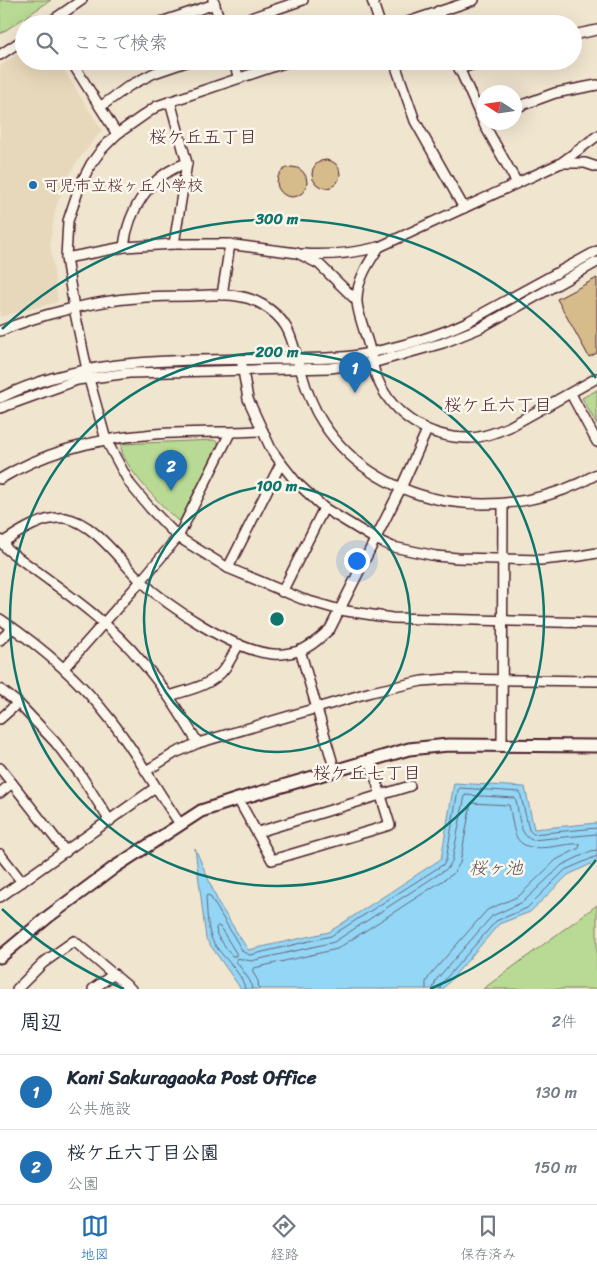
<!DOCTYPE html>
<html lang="ja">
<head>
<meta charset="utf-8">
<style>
	:root { --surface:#fff; --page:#f2f2f3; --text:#1f2937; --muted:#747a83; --line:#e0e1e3; --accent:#1f6fb2 }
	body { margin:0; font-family:Sriracha,"Klee One",sans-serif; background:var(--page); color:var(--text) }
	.compass { position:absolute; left:477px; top:85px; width:45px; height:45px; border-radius:50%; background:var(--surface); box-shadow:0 5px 20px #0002; rotate:282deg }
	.you { position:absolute; left:356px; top:560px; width:18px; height:18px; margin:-12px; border:4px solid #fff; border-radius:50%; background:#1a73e8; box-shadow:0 0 0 8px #1a73e833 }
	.badge { display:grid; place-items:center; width:32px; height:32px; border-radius:50%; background:var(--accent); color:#fff; font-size:16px; font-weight:700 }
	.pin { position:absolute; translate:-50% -41px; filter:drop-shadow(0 1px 2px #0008) }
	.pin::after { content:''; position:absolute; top:26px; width:18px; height:15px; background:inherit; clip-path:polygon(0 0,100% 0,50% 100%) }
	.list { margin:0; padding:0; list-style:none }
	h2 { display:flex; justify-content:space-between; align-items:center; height:65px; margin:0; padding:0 20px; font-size:21px }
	h2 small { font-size:16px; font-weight:400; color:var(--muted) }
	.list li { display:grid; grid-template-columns:32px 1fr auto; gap:15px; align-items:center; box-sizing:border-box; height:75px; padding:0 20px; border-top:1px solid var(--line) }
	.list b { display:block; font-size:19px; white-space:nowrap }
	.list p { margin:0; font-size:16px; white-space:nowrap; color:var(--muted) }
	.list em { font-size:16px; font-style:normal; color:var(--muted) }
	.icon { flex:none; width:28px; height:28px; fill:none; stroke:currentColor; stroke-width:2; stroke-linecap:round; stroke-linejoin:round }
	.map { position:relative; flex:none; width:597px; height:989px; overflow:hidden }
	.search { position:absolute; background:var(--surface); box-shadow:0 5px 20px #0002; left:15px; right:15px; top:15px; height:55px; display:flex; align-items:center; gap:12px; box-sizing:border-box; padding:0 18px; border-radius:28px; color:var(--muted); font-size:19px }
	.sheet { height:215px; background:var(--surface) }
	nav { display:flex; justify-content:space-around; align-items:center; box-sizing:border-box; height:70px; border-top:1px solid var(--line); background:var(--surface); font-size:14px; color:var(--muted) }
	nav a { display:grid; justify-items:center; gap:2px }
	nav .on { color:var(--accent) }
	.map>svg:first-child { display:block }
</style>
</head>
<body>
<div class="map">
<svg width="597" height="989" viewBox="0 0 597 989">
	<rect width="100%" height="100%" fill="#f0e5cf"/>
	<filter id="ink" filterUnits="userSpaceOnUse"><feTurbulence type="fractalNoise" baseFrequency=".02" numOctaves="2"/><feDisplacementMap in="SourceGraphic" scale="10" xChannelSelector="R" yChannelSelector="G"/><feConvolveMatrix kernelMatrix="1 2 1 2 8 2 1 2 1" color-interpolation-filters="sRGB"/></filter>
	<g filter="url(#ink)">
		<polygon fill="#e8d8bb" points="24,50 24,61 58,61 102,130 75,164 56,206 50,243 58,302 0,317 0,66"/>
		<g fill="#b8da94" stroke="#817c60">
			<polygon points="0,0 51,0 0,34"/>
			<polygon points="597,390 597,425 582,398"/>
			<path d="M214,440L219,443L179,522C164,508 119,464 121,444Z"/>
			<polygon points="597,905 597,989 483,989"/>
		</g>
		<polygon fill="#93d6f5" stroke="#768da4" points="454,783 525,787 534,829 597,823 597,861 568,875 530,912 499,924 443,989 241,989 206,939 195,848 219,904 248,950 329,932 441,859"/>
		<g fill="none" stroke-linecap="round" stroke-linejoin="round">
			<g stroke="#67687c" stroke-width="1">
				<polygon points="218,926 220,927 236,953 236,956 232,956 217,935 216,928"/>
				<path d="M245,989C243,971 216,953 211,937C207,925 207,910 206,897L207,895L210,896L243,952L250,955L331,936L444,864L446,860L458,790L460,788L520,792L529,830L533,834L597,828"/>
				<path d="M252,989L250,981L236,961L237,958L251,961L334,942L448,868L452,861L465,795L515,798C520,811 517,834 532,840L597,834"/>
				<path d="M259,989L258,981L252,971L254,968L337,949L453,874L460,863L471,803L509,805C512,815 512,827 516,836C526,858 562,842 580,844L579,848L556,860L519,896L487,910L430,975L426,982V989"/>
				<polyline points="433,989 436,980 492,916 523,902 562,865 591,851 597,850"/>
				<polyline points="440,989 441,984 496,921 527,908 565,870 597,856"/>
			</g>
		</g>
		<g fill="#d6bb8b" stroke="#4a1f2b">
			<circle cx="326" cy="174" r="14"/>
			<circle cx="292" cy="182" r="15"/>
			<polygon points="597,278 597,353 589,357 557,299"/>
		</g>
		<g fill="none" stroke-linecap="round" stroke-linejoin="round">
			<g stroke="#4a1f2b" stroke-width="12">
				<g id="minor">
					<polyline points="213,0 221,24"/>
					<polyline points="372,0 380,24"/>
					<polyline points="438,11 442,24"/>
					<polyline points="47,24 82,0"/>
					<polyline points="155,24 215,4"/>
					<polyline points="233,24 303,0"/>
					<polyline points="402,24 474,0"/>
					<polyline points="573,35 597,30"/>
					<polyline points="0,55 24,39"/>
					<polyline points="71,61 117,134"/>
					<polyline points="233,61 239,78"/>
					<polyline points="290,61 157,106 117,134 102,149 91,164 80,185 68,221 66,258 74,308 89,379 106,440 130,484 150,508 178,537 228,568 302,599 340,610 392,618 597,623"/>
					<polyline points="394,61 415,121 464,208"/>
					<polyline points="456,61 484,124 517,183"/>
					<polyline points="459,69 482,61"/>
					<polyline points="170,101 187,163 174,244"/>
					<polyline points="100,107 129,86 154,73 189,61"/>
					<polyline points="514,108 555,93 597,85"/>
					<path d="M597,136L561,163L379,247C369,262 357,280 357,299C356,309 365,332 368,343C372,355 372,369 378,380C393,416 429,438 469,438C482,438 497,432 509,427L597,378"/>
					<polyline points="561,163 585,163 597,167"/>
					<path d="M124,247C128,210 150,175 187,163"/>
					<path d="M303,254C329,256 354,253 379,247"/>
					<polyline points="66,258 124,247 174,244 227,244 297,253 319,264 356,300"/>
					<polyline points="222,295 230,244"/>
					<path d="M0,331C38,315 95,301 136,298C153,296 171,296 189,296C214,295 240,291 263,305C293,323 291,342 301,371C306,389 313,408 323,423C381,513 510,525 597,474"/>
					<polyline points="242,365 248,399 271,449 281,463 296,482 324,508 375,539 393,547 436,556 458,558 541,560 580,556 597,553"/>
					<polyline points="571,394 597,442"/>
					<path d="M0,398C87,355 181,361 275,359C302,358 332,360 359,355C396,348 433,338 467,322L597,251"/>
					<polyline points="0,408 77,380 129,373 330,368 376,362 443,343 480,328 597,262"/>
					<path d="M0,479C43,453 95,439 145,435C184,431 223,433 263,431"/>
					<path d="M0,540L2,543C20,531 43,516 65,518C94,522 120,561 140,580C169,607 234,651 273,654C281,655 291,653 299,651C311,647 321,637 330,629L401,488L427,430"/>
					<path d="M2,543L8,550C53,584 106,618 142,662C164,687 181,715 198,743"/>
					<polyline points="228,568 281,463"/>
					<polyline points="282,592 324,508"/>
					<path d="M0,619C42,647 79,679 110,719C136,752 156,789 180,824"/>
					<polyline points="0,640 13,628"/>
					<polyline points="300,650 335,771"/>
					<polyline points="64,668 141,581 178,537 230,433"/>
					<polyline points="0,689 18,703 0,719"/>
					<path d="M169,696C188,690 212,686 225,668C230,661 234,652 239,644"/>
					<polyline points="18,703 55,742 80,774 110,821"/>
					<polyline points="502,744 503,504"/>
					<polyline points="0,768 12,783 0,793"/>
					<polyline points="146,771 175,753 198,743 371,692 422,681 449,679 597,681"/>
					<polyline points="12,783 66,852"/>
					<polyline points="238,799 272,860 390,825 370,760"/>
					<polyline points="258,832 410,786"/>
					<polyline points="0,854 22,882"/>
					<polyline points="0,897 155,788"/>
					<polyline points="17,989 43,963 74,941 131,989"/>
					<polyline points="93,989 114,974"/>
				</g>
			</g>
			<g stroke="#4a1f2b" stroke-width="15">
				<polyline id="tertiary" points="0,957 49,916 115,867 201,811 238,799 409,749 448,745 597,746"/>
			</g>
			<use href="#minor" stroke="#fbf7ec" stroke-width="9"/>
			<use href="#tertiary" stroke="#fbf7ec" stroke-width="11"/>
		</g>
	</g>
	<g fill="none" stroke="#0f766e" stroke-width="2.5">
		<circle cx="277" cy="619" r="133"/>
		<circle cx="277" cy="619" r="267"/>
		<path d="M596 860A400 400 0 0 1 430 989M124 989A400 400 0 0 1 2 909M2 329A400 400 0 0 1 596 378"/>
	</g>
	<circle fill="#1f6fb2" stroke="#fbf7ec" stroke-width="2" cx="33" cy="185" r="5"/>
	<g text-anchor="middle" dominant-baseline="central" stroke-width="5" stroke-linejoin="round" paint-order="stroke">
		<g font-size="16" fill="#4a1f2b" stroke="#fbf7ec" text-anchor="start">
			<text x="43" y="185">可児市立桜ヶ丘小学校</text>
		</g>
		<g font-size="18" fill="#4a1f2b" stroke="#fbf7ec">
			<text x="203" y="137">桜ケ丘五丁目</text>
			<text x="498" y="405">桜ケ丘六丁目</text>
			<text x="367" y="773">桜ケ丘七丁目</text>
		</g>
		<g font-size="18" font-style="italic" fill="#5c4d5e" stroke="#fbf7ec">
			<text x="496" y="868">桜ヶ池</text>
		</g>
	</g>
	<circle cx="277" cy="619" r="8" fill="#0f766e" stroke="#fbf7ec" stroke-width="2.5"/>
	<g font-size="15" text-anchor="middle" font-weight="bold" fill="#0f766e" stroke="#fbf7ec" stroke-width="5" stroke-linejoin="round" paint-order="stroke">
		<text x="277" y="224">300 m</text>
		<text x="277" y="357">200 m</text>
		<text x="277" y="491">100 m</text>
	</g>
</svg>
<svg class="compass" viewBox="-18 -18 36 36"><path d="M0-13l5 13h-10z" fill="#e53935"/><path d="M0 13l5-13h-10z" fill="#747a83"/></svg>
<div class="you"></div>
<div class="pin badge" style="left:355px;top:393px">1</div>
<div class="pin badge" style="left:171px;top:491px">2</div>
<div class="search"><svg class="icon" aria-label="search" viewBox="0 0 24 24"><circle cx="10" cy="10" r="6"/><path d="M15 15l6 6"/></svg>ここで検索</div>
</div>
<section class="sheet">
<h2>周辺<small>2件</small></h2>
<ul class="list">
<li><span class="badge">1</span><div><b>Kani Sakuragaoka Post Office</b><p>公共施設</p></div><em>130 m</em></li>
<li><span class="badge">2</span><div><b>桜ケ丘六丁目公園</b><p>公園</p></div><em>150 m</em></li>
</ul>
</section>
<nav>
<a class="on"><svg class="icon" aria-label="map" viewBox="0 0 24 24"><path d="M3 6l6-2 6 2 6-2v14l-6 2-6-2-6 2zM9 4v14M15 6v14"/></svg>地図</a>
<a><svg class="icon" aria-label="directions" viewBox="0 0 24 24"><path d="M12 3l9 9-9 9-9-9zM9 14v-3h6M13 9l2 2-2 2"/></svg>経路</a>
<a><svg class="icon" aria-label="saved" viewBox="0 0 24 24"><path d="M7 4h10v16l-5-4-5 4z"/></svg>保存済み</a>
</nav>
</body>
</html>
